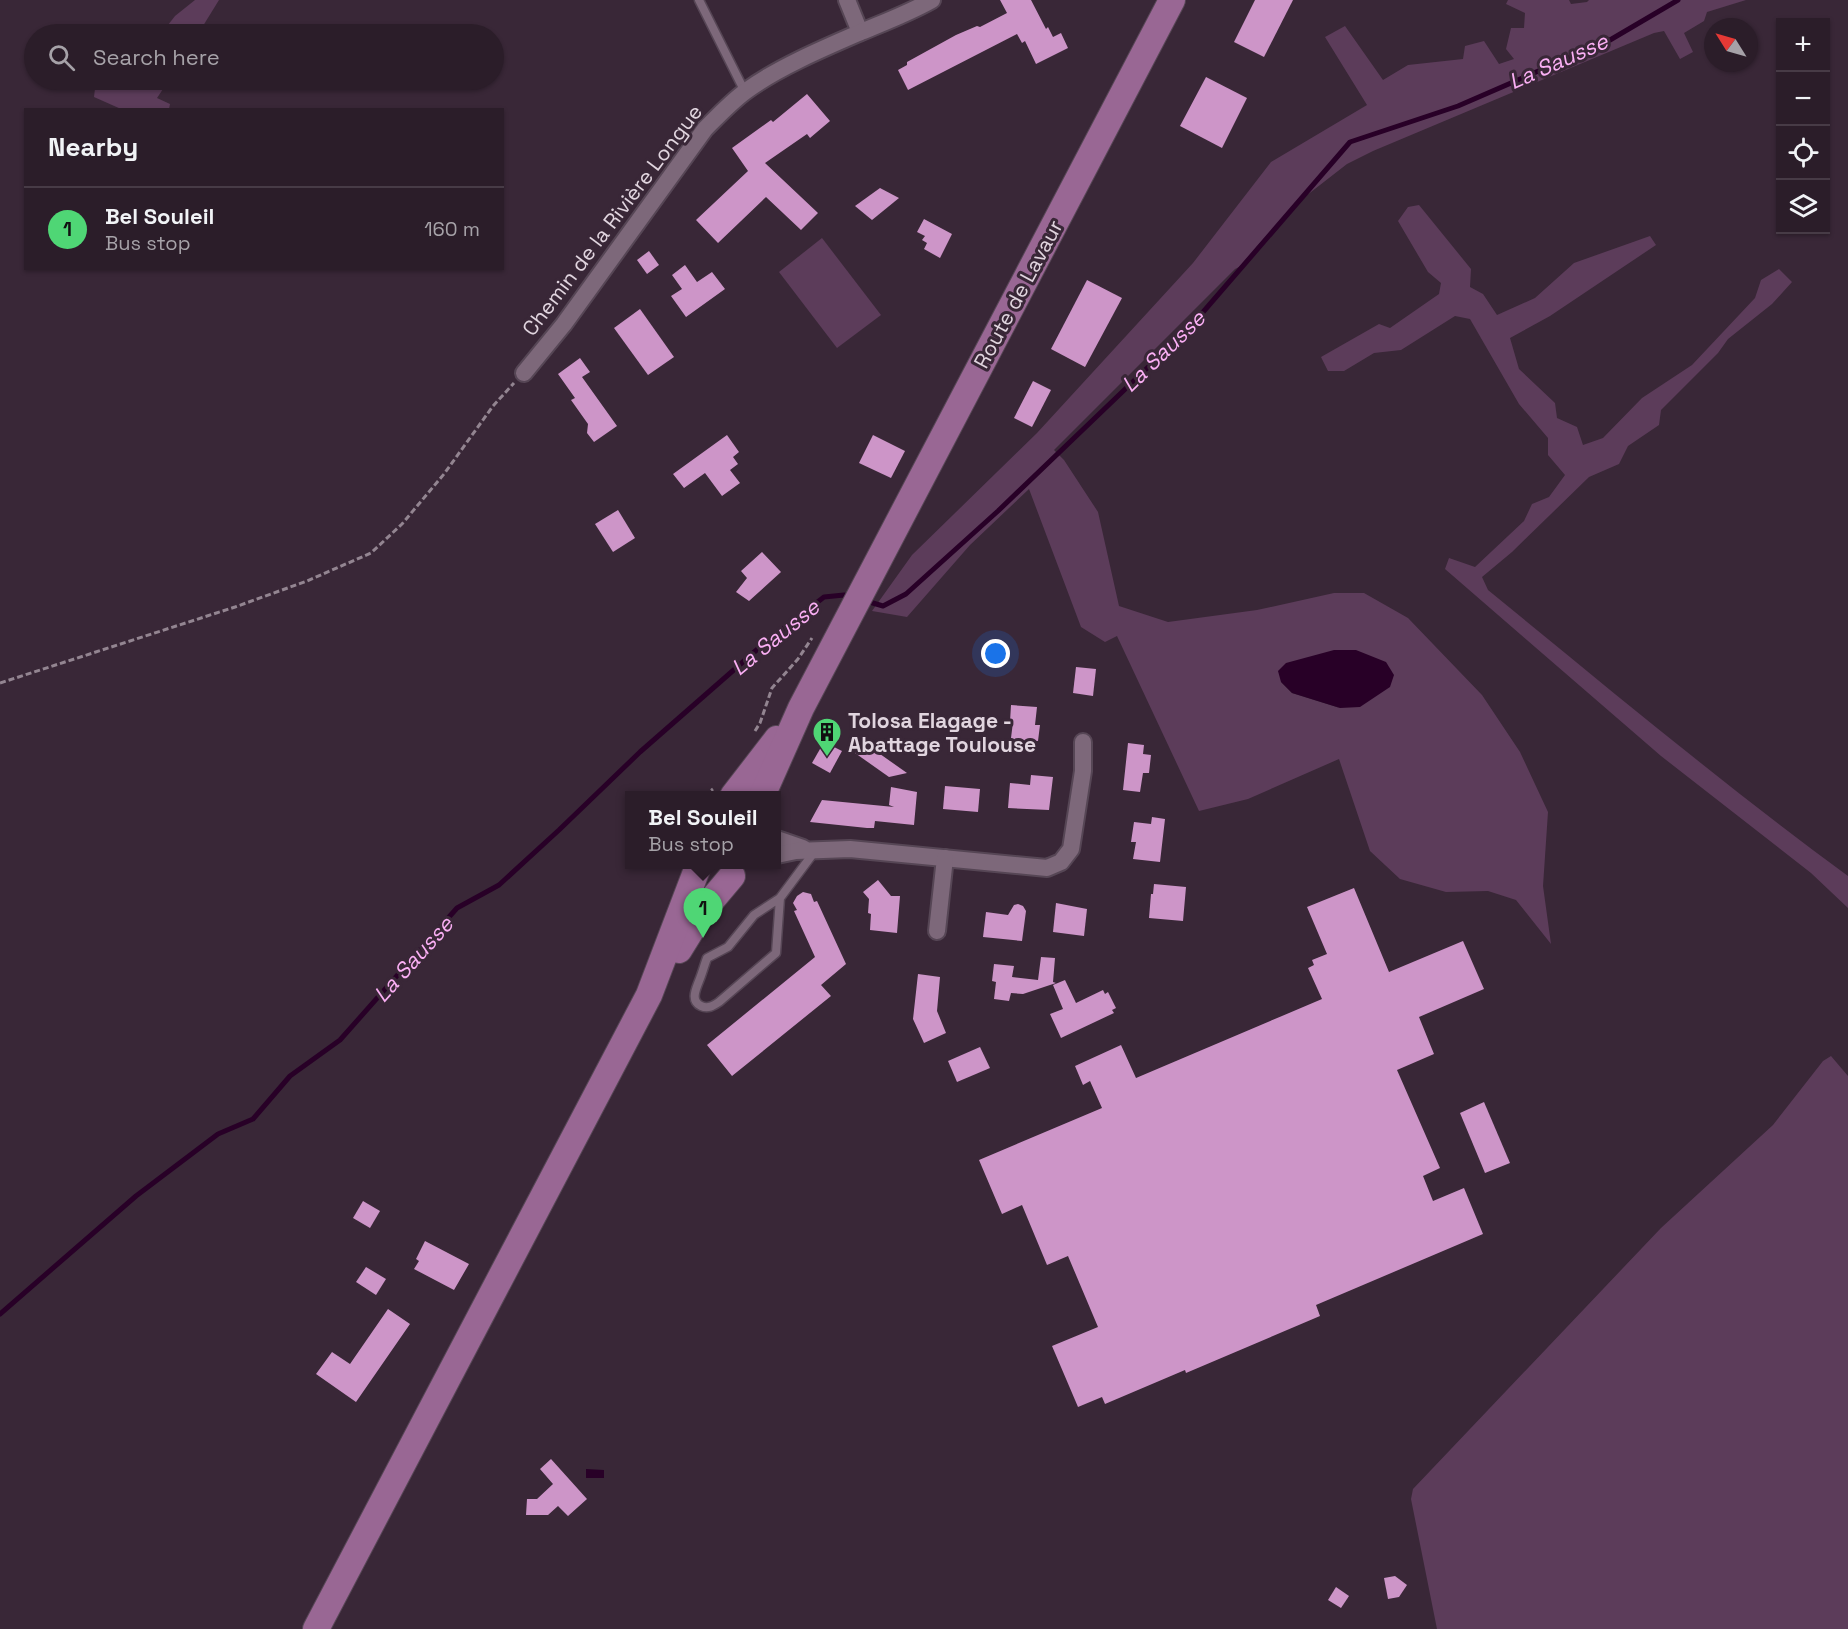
<!DOCTYPE html>
<html lang="en">
<head>
<meta charset="utf-8">
<style>
	:root { --surface:#2b1d29; --page:#332631; --text:#f1f3f6; --muted:#a6a2a8; --line:#473b46; --accent:#4fd675 }
	body { margin:0; font-family:"Space Grotesk",sans-serif; background:var(--page); color:var(--text) }
	.controls { position:absolute; right:18px; top:18px; display:grid; overflow:hidden; border-radius:0px; box-shadow:0 2px 4px #0004 }
	.controls button { width:54px; height:54px; display:grid; place-items:center; padding:0; border:0; border-bottom:2px solid var(--line); background:var(--surface); color:var(--text); font:30px sans-serif }
	.compass { position:absolute; left:1704px; top:18px; width:54px; height:54px; border-radius:50%; background:var(--surface); box-shadow:0 2px 4px #0004; rotate:307deg }
	.you { position:absolute; left:996px; top:654px; width:21px; height:21px; margin:-15px; border:4px solid #fff; border-radius:50%; background:#1a73e8; box-shadow:0 0 0 9px #1a73e833 }
	.badge { display:grid; place-items:center; width:39px; height:39px; border-radius:50%; background:var(--accent); color:#111; font-size:20px; font-weight:700 }
	.pin { position:absolute; translate:-50% -50px; filter:drop-shadow(0 2px 3px #0008) }
	.pin::after { content:''; position:absolute; top:32px; width:21px; height:18px; background:inherit; clip-path:polygon(0 0,100% 0,50% 100%) }
	.popup { position:absolute; left:625px; top:791px; width:156px; height:78px; box-sizing:border-box; display:grid; place-content:center; border-radius:0px; background:var(--surface); filter:drop-shadow(0 2px 4px #0005); font-size:20px; white-space:nowrap; color:var(--muted) }
	.popup b { font-size:22px; color:var(--text) }
	.popup::after { content:''; position:absolute; left:50%; top:100%; margin-left:-12px; border:12px solid transparent; border-top-color:var(--surface) }
	.list { margin:0; padding:0; list-style:none }
	h2 { display:flex; justify-content:space-between; align-items:center; height:78px; margin:0; padding:0 24px; font-size:26px }
	h2 small { font-size:20px; font-weight:400; color:var(--muted) }
	.list li { display:grid; grid-template-columns:39px 1fr auto; gap:18px; align-items:center; box-sizing:border-box; height:84px; padding:0 24px; border-top:2px solid var(--line) }
	.list b { display:block; font-size:22px; white-space:nowrap }
	.list p { margin:0; font-size:20px; white-space:nowrap; color:var(--muted) }
	.list em { font-size:20px; font-style:normal; color:var(--muted) }
	.icon { flex:none; width:33px; height:33px; fill:none; stroke:currentColor; stroke-width:2; stroke-linecap:round; stroke-linejoin:round }
	.map { position:relative; flex:none; width:1848px; height:1629px; overflow:hidden }
	.search { position:absolute; background:var(--surface); box-shadow:0 2px 4px #0004; left:24px; top:24px; width:480px; height:66px; display:flex; align-items:center; gap:15px; box-sizing:border-box; padding:0 21px; border-radius:33px; color:var(--muted); font-size:22px }
	.panel { position:absolute; background:var(--surface); box-shadow:0 2px 4px #0004; left:24px; top:108px; width:480px; height:162px; border-radius:0px }
	.map>svg:first-child { display:block }
</style>
</head>
<body>
<div class="map">
<svg width="1848" height="1629" viewBox="0 0 1848 1629">
	<rect width="100%" height="100%" fill="#392737"/>
	<g fill="#5c3c5a" fill-rule="evenodd">
		<polygon points="195,0 219,0 198,34 161,34 175,16"/>
		<path d="M1508,0H1569L1571,4L1587,2L1589,0H1746L1707,12L1704,21L1684,33L1693,52L1680,59L1664,31L1654,33L1373,151L1347,164L1302,199L1259,244L1243,265L1235,269L1054,450L1064,460L1098,512L1119,606L1168,622L1257,610L1334,593H1364L1408,618L1482,695L1520,752L1548,812L1543,886L1551,944L1516,900L1488,891L1446,892L1400,879L1370,851L1339,759L1248,799L1199,811L1117,636L1105,642L1081,627L1029,489L970,545L907,617L872,611L912,555L1037,433L1193,263L1271,162L1367,105L1325,37L1345,26L1383,80L1408,65L1463,59L1465,46L1484,41L1499,64L1514,59L1506,49L1511,28H1524L1525,13L1506,4ZM1281,682L1340,708L1292,693Z"/>
		<polygon points="96,80 169,80 157,98 170,104 169,109 121,109 94,97"/>
		<path d="M1419,205L1471,269L1470,287L1483,294L1497,315L1535,298L1574,263L1650,236L1656,245L1550,316L1510,338L1519,369L1555,403L1557,418L1577,427L1583,445L1603,438L1642,398L1692,365L1755,298L1761,280L1779,269L1792,282L1772,304L1728,339L1718,353L1661,410L1659,425L1628,446L1619,464L1589,477L1512,552L1482,577L1488,590C1607,687 1724,785 1848,876V908L1811,873L1661,756L1445,569L1449,558L1475,567L1524,521L1532,504L1549,497L1565,475L1548,455V438L1519,404L1470,319L1455,316L1401,350L1374,353L1344,371H1328L1321,357L1379,324L1390,328L1439,294L1441,283L1428,272L1398,221L1408,207Z"/>
		<polygon points="822,238 881,315 837,348 779,272"/>
		<polygon points="1831,1056 1848,1076 1848,1629 1437,1629 1411,1499 1413,1489 1661,1228 1773,1125 1823,1061"/>
	</g>
	<g fill="#280027">
		<polygon points="1334,650 1356,650 1386,662 1394,675 1390,687 1360,707 1340,708 1292,693 1281,682 1278,671 1286,663"/>
		<polygon points="586,1469 604,1470 604,1478 586,1478"/>
	</g>
	<g fill="none" stroke-linecap="round" stroke-linejoin="round">
		<g stroke="#280027" stroke-width="5">
			<polyline points="866,601 883,606 906,594 998,511 1191,326 1350,142 1458,106 1610,40 1678,0"/>
			<polyline points="0,1314 136,1196 218,1134 253,1119 290,1076 340,1040 457,908 499,885 559,830 640,752 760,647 824,597 844,595 851,597"/>
		</g>
	</g>
	<g fill="#cd95c8">
		<polygon points="1000,0 1031,0 1046,29 1048,27 1053,37 1061,33 1068,48 1036,64 1025,41 1022,43 1017,34 908,90 898,70 907,65 907,62 956,35 977,26 980,27 1007,13"/>
		<polygon points="1255,0 1293,0 1264,57 1234,42"/>
		<polygon points="1206,77 1247,98 1222,148 1180,126"/>
		<polygon points="807,94 830,121 810,138 807,134 765,163 818,213 801,230 766,197 718,243 696,220 748,171 732,148 771,120 773,122"/>
		<polygon points="880,188 899,198 872,220 855,206"/>
		<polygon points="924,219 952,234 940,258 924,249 927,243 922,240 925,236 917,232"/>
		<polygon points="649,251 659,265 647,274 637,260"/>
		<polygon points="685,265 697,282 712,272 725,289 686,317 671,296 682,289 672,275"/>
		<polygon points="1087,280 1122,298 1085,367 1051,349"/>
		<polygon points="640,309 674,357 648,375 614,328"/>
		<polygon points="580,358 590,372 582,377 617,426 594,442 587,433 588,424 571,400 575,398 558,374"/>
		<polygon points="1033,381 1051,390 1032,427 1014,418"/>
		<polygon points="727,435 739,452 733,457 738,464 730,470 740,483 722,496 705,473 684,488 673,474"/>
		<polygon points="873,435 905,451 891,478 859,463"/>
		<polygon points="618,510 635,538 613,552 595,524"/>
		<polygon points="762,552 781,572 749,601 736,592 747,578 741,571"/>
		<polygon points="1076,667 1096,669 1093,696 1073,693"/>
		<polygon points="1011,705 1037,707 1035,725 1040,725 1038,741 1033,741 1033,748 1010,746 1013,722 1010,722"/>
		<polygon points="824,742 842,751 830,773 812,763"/>
		<polygon points="863,742 907,773 889,777 855,753"/>
		<polygon points="1128,743 1144,745 1143,754 1151,755 1149,773 1143,773 1140,792 1123,790"/>
		<polygon points="1031,775 1053,777 1049,810 1008,808 1010,783 1030,785"/>
		<polygon points="945,786 980,789 978,812 943,809"/>
		<polygon points="891,787 917,792 914,825 875,821 874,828 867,828 810,822 822,800 894,807 889,805"/>
		<polygon points="1152,817 1165,819 1160,862 1133,859 1136,842 1131,842 1134,822 1151,824"/>
		<polygon points="878,880 891,896 900,896 897,933 870,930 871,914 868,913 869,899 863,892"/>
		<polygon points="1154,884 1186,887 1183,921 1149,918 1151,894 1153,894"/>
		<polygon points="1354,888 1389,972 1463,941 1484,989 1419,1017 1434,1054 1397,1070 1440,1168 1423,1176 1433,1201 1464,1188 1483,1234 1316,1305 1320,1316 1186,1373 1185,1370 1105,1404 1102,1397 1078,1407 1052,1346 1098,1327 1068,1256 1047,1265 1022,1205 1002,1214 979,1160 1102,1108 1090,1081 1083,1085 1075,1066 1121,1045 1136,1078 1322,999 1308,968 1314,965 1312,960 1327,954 1307,907"/>
		<polygon points="803,892 811,894 814,902 817,901 846,964 821,985 831,996 732,1076 707,1045 815,957 794,911 797,910 793,903 797,896"/>
		<polygon points="1056,903 1087,909 1084,936 1053,932"/>
		<polygon points="1018,904 1023,906 1026,911 1022,941 983,937 986,912 1008,915 1014,905"/>
		<polygon points="1041,957 1055,958 1053,982 1056,983 1023,994 1011,993 1009,1001 994,999 996,982 992,981 994,964 1014,966 1012,977 1038,980"/>
		<polygon points="918,974 940,977 937,1011 946,1033 924,1043 913,1019"/>
		<polygon points="1065,980 1076,1003 1103,990 1105,994 1108,992 1116,1008 1112,1010 1114,1013 1061,1038 1050,1014 1063,1009 1053,985"/>
		<polygon points="980,1047 990,1068 957,1082 948,1061"/>
		<polygon points="1484,1102 1510,1163 1485,1173 1460,1113"/>
		<polygon points="363,1201 380,1211 370,1228 353,1218"/>
		<polygon points="425,1241 469,1264 454,1290 414,1269 419,1261 416,1259"/>
		<polygon points="366,1267 386,1279 376,1295 356,1282"/>
		<polygon points="388,1309 410,1324 356,1402 316,1374 332,1352 350,1364"/>
		<polygon points="551,1459 587,1499 568,1516 558,1506 548,1515 526,1515 527,1499 537,1499 553,1484 540,1469"/>
		<polygon points="1395,1576 1407,1585 1399,1597 1388,1599 1384,1578"/>
		<polygon points="1336,1587 1349,1596 1341,1608 1328,1600"/>
	</g>
	<g fill="none" stroke-linecap="round" stroke-linejoin="round">
		<g stroke="#564655" stroke-width="11">
			<g id="service">
				<polyline points="699,0 745,92"/>
				<path d="M780,898L776,953L719,1002C713,1006 708,1009 701,1006C690,1001 696,989 699,981C702,974 704,966 707,958L728,947L754,915L780,898L815,851"/>
			</g>
		</g>
		<g stroke="#564655" stroke-width="20">
			<g id="minor">
				<polyline points="847,0 860,32"/>
				<path d="M524,373L564,324L705,129C718,116 731,102 746,91C777,68 824,48 861,32C885,22 909,13 932,0"/>
				<polyline points="777,839 803,848"/>
				<polyline points="777,855 796,851 850,849 1047,868 1061,862 1071,849 1083,771 1083,742"/>
				<polyline points="937,931 945,858"/>
			</g>
		</g>
		<g stroke="#564655" stroke-width="28">
			<g id="primary">
				<polyline points="733,796 777,739"/>
				<polyline points="762,796 801,708 1172,0"/>
				<polyline points="679,950 705,908 732,876"/>
				<polyline points="316,1629 649,995 699,864"/>
			</g>
		</g>
		<g stroke="#938591" stroke-width="3" stroke-dasharray="6 3" stroke-linecap="butt">
			<polyline points="0,683 235,607 307,581 371,553 402,524 444,474 493,406 514,383"/>
			<polyline points="755,731 760,723 772,688 798,659 812,638"/>
			<polyline points="704,796 713,789"/>
		</g>
		<use href="#service" stroke="#7d687a" stroke-width="8"/>
		<use href="#minor" stroke="#7d687a" stroke-width="16"/>
		<use href="#primary" stroke="#996794" stroke-width="26"/>
	</g>
	<defs>
		<g id="building-pin" transform="scale(1.5)"><path d="M0 17L-7.5 6A9.5 9.5 0 1 1 7.5 6Z" fill="#4fd675" stroke="#392737"/><path d="M-4-6H4V6H1V3H-1V6H-4ZM-2.5-4.3h1.7v1.8h-1.7ZM.8-4.3h1.7v1.8H.8ZM-2.5-1h1.7V.8h-1.7ZM.8-1h1.7V.8H.8Z" fill="#111"/></g>
	</defs>
	<g fill-rule="evenodd">
		<use href="#building-pin" x="827" y="732"/>
	</g>
	<g text-anchor="middle" dominant-baseline="central" stroke-width="6" stroke-linejoin="round" paint-order="stroke">
		<g font-size="21" fill="#e1d5df" stroke="#392737">
			<text transform="translate(612 220) rotate(-53)">Chemin de la Rivière Longue</text>
			<text transform="translate(1018 294) rotate(-62)">Route de Lavaur</text>
		</g>
		<g font-size="21" font-weight="bold" fill="#e1d5df" stroke="#392737" text-anchor="start">
			<text x="848" y="720">Tolosa Elagage -<tspan x="848" dy="24">Abattage Toulouse</tspan></text>
		</g>
		<g font-size="22" font-style="italic" fill="#faaff4" stroke="#392737">
			<text transform="translate(1558 61) rotate(-24)">La Sausse</text>
			<text transform="translate(1163 351) rotate(-44)">La Sausse</text>
			<text transform="translate(775 637) rotate(-39)">La Sausse</text>
			<text transform="translate(413 959) rotate(-48)">La Sausse</text>
		</g>
	</g>
</svg>
<div class="controls">
<button>+</button>
<button>−</button>
<button><svg class="icon" aria-label="locate" viewBox="0 0 24 24"><circle cx="12" cy="12" r="6"/><path d="M12 2v4M12 18v4M2 12h4M18 12h4"/></svg></button>
<button><svg class="icon" aria-label="layers" viewBox="0 0 24 24"><path d="M12 4l9 5-9 5-9-5zM3 14l9 5 9-5"/></svg></button>
</div>
<svg class="compass" viewBox="-18 -18 36 36"><path d="M0-13l5 13h-10z" fill="#e53935"/><path d="M0 13l5-13h-10z" fill="#a6a2a8"/></svg>
<div class="you"></div>
<div class="pin badge" style="left:703px;top:938px">1</div>
<div class="popup"><b>Bel Souleil</b>Bus stop</div>
<div class="search"><svg class="icon" aria-label="search" viewBox="0 0 24 24"><circle cx="10" cy="10" r="6"/><path d="M15 15l6 6"/></svg>Search here</div>
<section class="panel">
<h2>Nearby<small></small></h2>
<ul class="list">
<li><span class="badge">1</span><div><b>Bel Souleil</b><p>Bus stop</p></div><em>160 m</em></li>
</ul>
</section>
</div>
</body>
</html>
